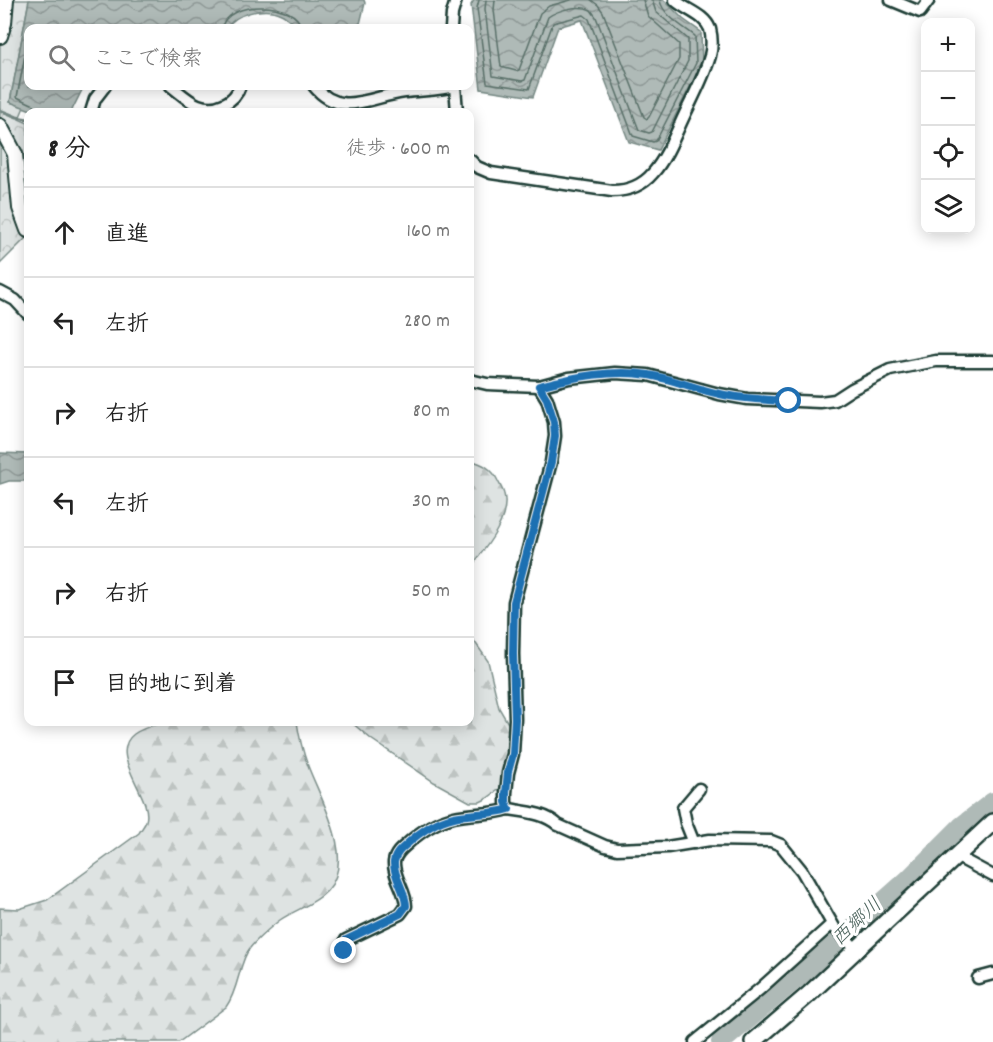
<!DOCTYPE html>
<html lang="ja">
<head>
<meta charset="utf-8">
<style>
	:root { --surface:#fff; --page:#f2f2f2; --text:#222; --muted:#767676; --line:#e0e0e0 }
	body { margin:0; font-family:Dekko,"Klee One",sans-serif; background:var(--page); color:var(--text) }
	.controls { position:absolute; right:18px; top:18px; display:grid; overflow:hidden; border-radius:12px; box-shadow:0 3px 15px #0003 }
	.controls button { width:54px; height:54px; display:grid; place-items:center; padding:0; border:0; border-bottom:2px solid var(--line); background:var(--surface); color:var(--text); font:30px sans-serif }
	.stop { position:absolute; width:18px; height:18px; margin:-14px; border:4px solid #1f6fb2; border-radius:50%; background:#fff }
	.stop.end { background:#1f6fb2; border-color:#fff; box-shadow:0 2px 6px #0008 }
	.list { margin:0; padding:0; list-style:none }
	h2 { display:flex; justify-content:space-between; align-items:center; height:78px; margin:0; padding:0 24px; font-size:26px }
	h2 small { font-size:20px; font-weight:400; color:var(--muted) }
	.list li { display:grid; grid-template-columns:39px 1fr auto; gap:18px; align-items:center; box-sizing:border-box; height:90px; padding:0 24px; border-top:2px solid var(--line) }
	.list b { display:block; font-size:22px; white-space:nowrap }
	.list em { font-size:20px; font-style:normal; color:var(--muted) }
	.icon { flex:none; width:33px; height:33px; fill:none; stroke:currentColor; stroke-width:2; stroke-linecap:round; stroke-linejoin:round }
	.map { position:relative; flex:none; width:993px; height:1042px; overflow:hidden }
	.search { position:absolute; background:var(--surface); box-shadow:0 3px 15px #0003; left:24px; top:24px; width:450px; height:66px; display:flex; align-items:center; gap:15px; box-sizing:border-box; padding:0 21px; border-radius:12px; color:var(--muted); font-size:22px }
	.panel { position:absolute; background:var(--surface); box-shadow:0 3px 15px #0003; left:24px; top:108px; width:450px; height:618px; border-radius:12px }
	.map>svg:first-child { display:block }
</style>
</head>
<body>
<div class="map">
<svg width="993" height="1042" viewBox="0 0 993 1042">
	<defs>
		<pattern id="forest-firs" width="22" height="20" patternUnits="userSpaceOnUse" patternTransform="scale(1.5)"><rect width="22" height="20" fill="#dee3e2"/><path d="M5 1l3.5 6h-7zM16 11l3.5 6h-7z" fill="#bec4c2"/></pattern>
		<pattern id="park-crowns" width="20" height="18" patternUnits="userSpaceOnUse" patternTransform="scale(1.5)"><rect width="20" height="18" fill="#dee3e2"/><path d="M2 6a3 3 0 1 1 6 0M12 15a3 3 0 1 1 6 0" fill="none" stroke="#bec4c2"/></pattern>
		<pattern id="water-waves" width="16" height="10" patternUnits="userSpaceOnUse" patternTransform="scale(1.5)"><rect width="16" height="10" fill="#afbab7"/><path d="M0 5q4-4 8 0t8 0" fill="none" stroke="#8e9896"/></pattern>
	</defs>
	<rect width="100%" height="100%" fill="#fff"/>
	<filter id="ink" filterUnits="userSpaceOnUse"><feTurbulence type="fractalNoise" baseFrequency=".0167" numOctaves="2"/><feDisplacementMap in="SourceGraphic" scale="12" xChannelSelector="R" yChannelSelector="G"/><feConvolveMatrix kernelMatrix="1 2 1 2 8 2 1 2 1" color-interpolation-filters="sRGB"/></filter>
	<g filter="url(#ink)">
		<g fill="url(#forest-firs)" stroke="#7e908b" stroke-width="1.5">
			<path d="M470,460C483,464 492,468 498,481C500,485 503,490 504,494C511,519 484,550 470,568Z"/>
			<polygon points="470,635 488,661 499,708 516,737 519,750 514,773 501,788 486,799 480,802 470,802 434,782 371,739 351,722 470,722"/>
			<path d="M164,722H297C299,736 303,752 308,766C320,798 357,860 327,891C315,904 295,910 280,920C272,926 256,940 250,948C239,961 239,990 226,1007L179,1042H0V908L19,909L47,900L139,833C141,829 145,825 146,821C154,797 106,755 134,734C142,728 154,725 164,722Z"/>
		</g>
		<polygon fill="url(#park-crowns)" stroke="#7e908b" stroke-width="1.5" points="0,0 29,0 10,102 24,107 19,119 28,123 28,185 23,186 28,207 28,236 0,264"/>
		<g fill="url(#water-waves)" stroke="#758883" stroke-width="1.5">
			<path d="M29,0H364L365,3L359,28C342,29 319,32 303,28C294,27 290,18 281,14C265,6 235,13 227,28H28V86H84L71,112H36L10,102Z"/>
			<polygon points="474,0 664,0 683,19 701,32 702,63 658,150 629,142 582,20 558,27 533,97 481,89 471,5"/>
			<polygon points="0,453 28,454 28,481 9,481 0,484"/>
		</g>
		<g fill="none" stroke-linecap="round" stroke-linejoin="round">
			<g stroke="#596f68" stroke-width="1.5">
				<path d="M479,0L477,8L487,83L529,89L553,23L584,15L589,19L633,136L653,142L656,141L696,63L695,36C684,27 662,15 660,0"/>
				<path d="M486,0L485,9L493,76L522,81L525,80L548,17C558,10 579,4 591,10L596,17L639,130L649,133L652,132L688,61V39L656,12L652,0"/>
				<polyline points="495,0 494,10 501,67 516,71 519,70 540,13 549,6 571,0"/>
				<polyline points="591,0 598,5 603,12 644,117 647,119 649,117 679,59 679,44 648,16 643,0"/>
				<path d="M222,28C225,0 298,0 301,28"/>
				<polyline points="28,40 17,97 34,105 36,112"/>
			</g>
			<polyline stroke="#758883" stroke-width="3" points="0,110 17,117 28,119"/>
			<polyline stroke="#afbab7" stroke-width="20" points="721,1042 826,953 908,880 961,827 993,802"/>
			<g stroke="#1f3d34" stroke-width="15">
				<g id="minor">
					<polyline points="891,0 920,12 929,0"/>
					<polyline points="451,28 452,14 456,0"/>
					<path d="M171,86C179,92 188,101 198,105C215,112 235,102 240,86"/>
					<path d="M314,86C341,119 371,96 405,92C421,90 441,90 455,86"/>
					<polyline points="455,86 457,112"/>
					<polyline points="91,112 95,99 105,86"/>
					<path d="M470,160L477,167L491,173L612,191C629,191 642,186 653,173C667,157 675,135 684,116C693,97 704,77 710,56C712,48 712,37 710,29C704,14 685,10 675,0"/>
					<polyline points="0,292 15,300 28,314"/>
					<polyline points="470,380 487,384 539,386 569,378 615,373 648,375 719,394 747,399 820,402 835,400 852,389 890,370 936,361 993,361"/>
					<path d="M539,386L547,399L554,422L555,436L551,462L514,602L513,654L515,719L513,754L508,773L506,793V803L509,809C526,812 545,813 558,825L605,846L617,849L667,847L710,840L771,841L781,845L802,871L834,927L856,949"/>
					<polyline points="694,843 686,823 683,808 699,789"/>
					<polyline points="956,856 993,876"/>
					<path d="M344,951L346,940L400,914L406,906C406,891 393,877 394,862C395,854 401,849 407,844C420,832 436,821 454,817C472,813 491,815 509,809"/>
					<polyline points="978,978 993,974"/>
					<polyline points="695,1042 760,989 832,924"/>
				</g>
			</g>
			<g stroke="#1f3d34" stroke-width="18">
				<g id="tertiary">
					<polyline points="0,36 4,23 6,0"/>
					<polyline points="0,126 15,154 20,208 28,230"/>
				</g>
			</g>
			<g stroke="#1f3d34" stroke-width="20">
				<polyline id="secondary" points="753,1042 809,994 993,822"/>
			</g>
			<use href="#minor" stroke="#fff" stroke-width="10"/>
			<use href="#tertiary" stroke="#fff" stroke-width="14"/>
			<use href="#secondary" stroke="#fff" stroke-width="15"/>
		</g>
	</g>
	<g fill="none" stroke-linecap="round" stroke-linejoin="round" filter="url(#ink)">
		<path stroke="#1f6fb2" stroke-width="8" d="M344,951L346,940L400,914L406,906C406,891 393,877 394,862C395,854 401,849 407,844C420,832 436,821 454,817C472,813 491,815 509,809L506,802V793L508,772L513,754L515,719L513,654L514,602L551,462L555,436L554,422L547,399L539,386C574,377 613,369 649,375C673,379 696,389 720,394C742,399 766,400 789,401"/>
	</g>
	<g text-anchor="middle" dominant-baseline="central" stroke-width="6" stroke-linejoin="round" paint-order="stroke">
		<g font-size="20" font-style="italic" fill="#4a625b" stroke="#fff">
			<text transform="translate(858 923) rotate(-43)">西郷川</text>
		</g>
	</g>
</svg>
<div class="controls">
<button>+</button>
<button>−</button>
<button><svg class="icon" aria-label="locate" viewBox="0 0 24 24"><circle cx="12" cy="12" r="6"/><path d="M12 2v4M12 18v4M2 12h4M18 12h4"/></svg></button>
<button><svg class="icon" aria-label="layers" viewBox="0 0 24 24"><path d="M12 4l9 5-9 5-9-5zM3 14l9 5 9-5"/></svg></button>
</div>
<div class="stop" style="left:789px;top:401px"></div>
<div class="stop end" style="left:344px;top:951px"></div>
<div class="search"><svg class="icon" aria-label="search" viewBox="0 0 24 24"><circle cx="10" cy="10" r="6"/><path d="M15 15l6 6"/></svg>ここで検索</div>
<section class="panel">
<h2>8 分<small>徒歩 · 600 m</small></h2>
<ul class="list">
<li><svg class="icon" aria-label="ahead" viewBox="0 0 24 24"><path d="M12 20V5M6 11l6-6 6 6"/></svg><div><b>直進</b></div><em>160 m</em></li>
<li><svg class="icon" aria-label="left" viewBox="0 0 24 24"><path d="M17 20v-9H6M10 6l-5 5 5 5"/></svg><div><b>左折</b></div><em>280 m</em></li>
<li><svg class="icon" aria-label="right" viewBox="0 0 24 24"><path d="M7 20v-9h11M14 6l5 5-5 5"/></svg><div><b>右折</b></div><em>80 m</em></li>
<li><svg class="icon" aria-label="left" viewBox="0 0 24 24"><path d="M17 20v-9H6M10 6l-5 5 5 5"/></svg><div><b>左折</b></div><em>30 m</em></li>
<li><svg class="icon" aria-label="right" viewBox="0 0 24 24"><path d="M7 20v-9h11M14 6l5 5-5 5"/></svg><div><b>右折</b></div><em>50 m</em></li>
<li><svg class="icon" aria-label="arrive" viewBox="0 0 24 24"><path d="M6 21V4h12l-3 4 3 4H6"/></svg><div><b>目的地に到着</b></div></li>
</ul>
</section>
</div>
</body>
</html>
